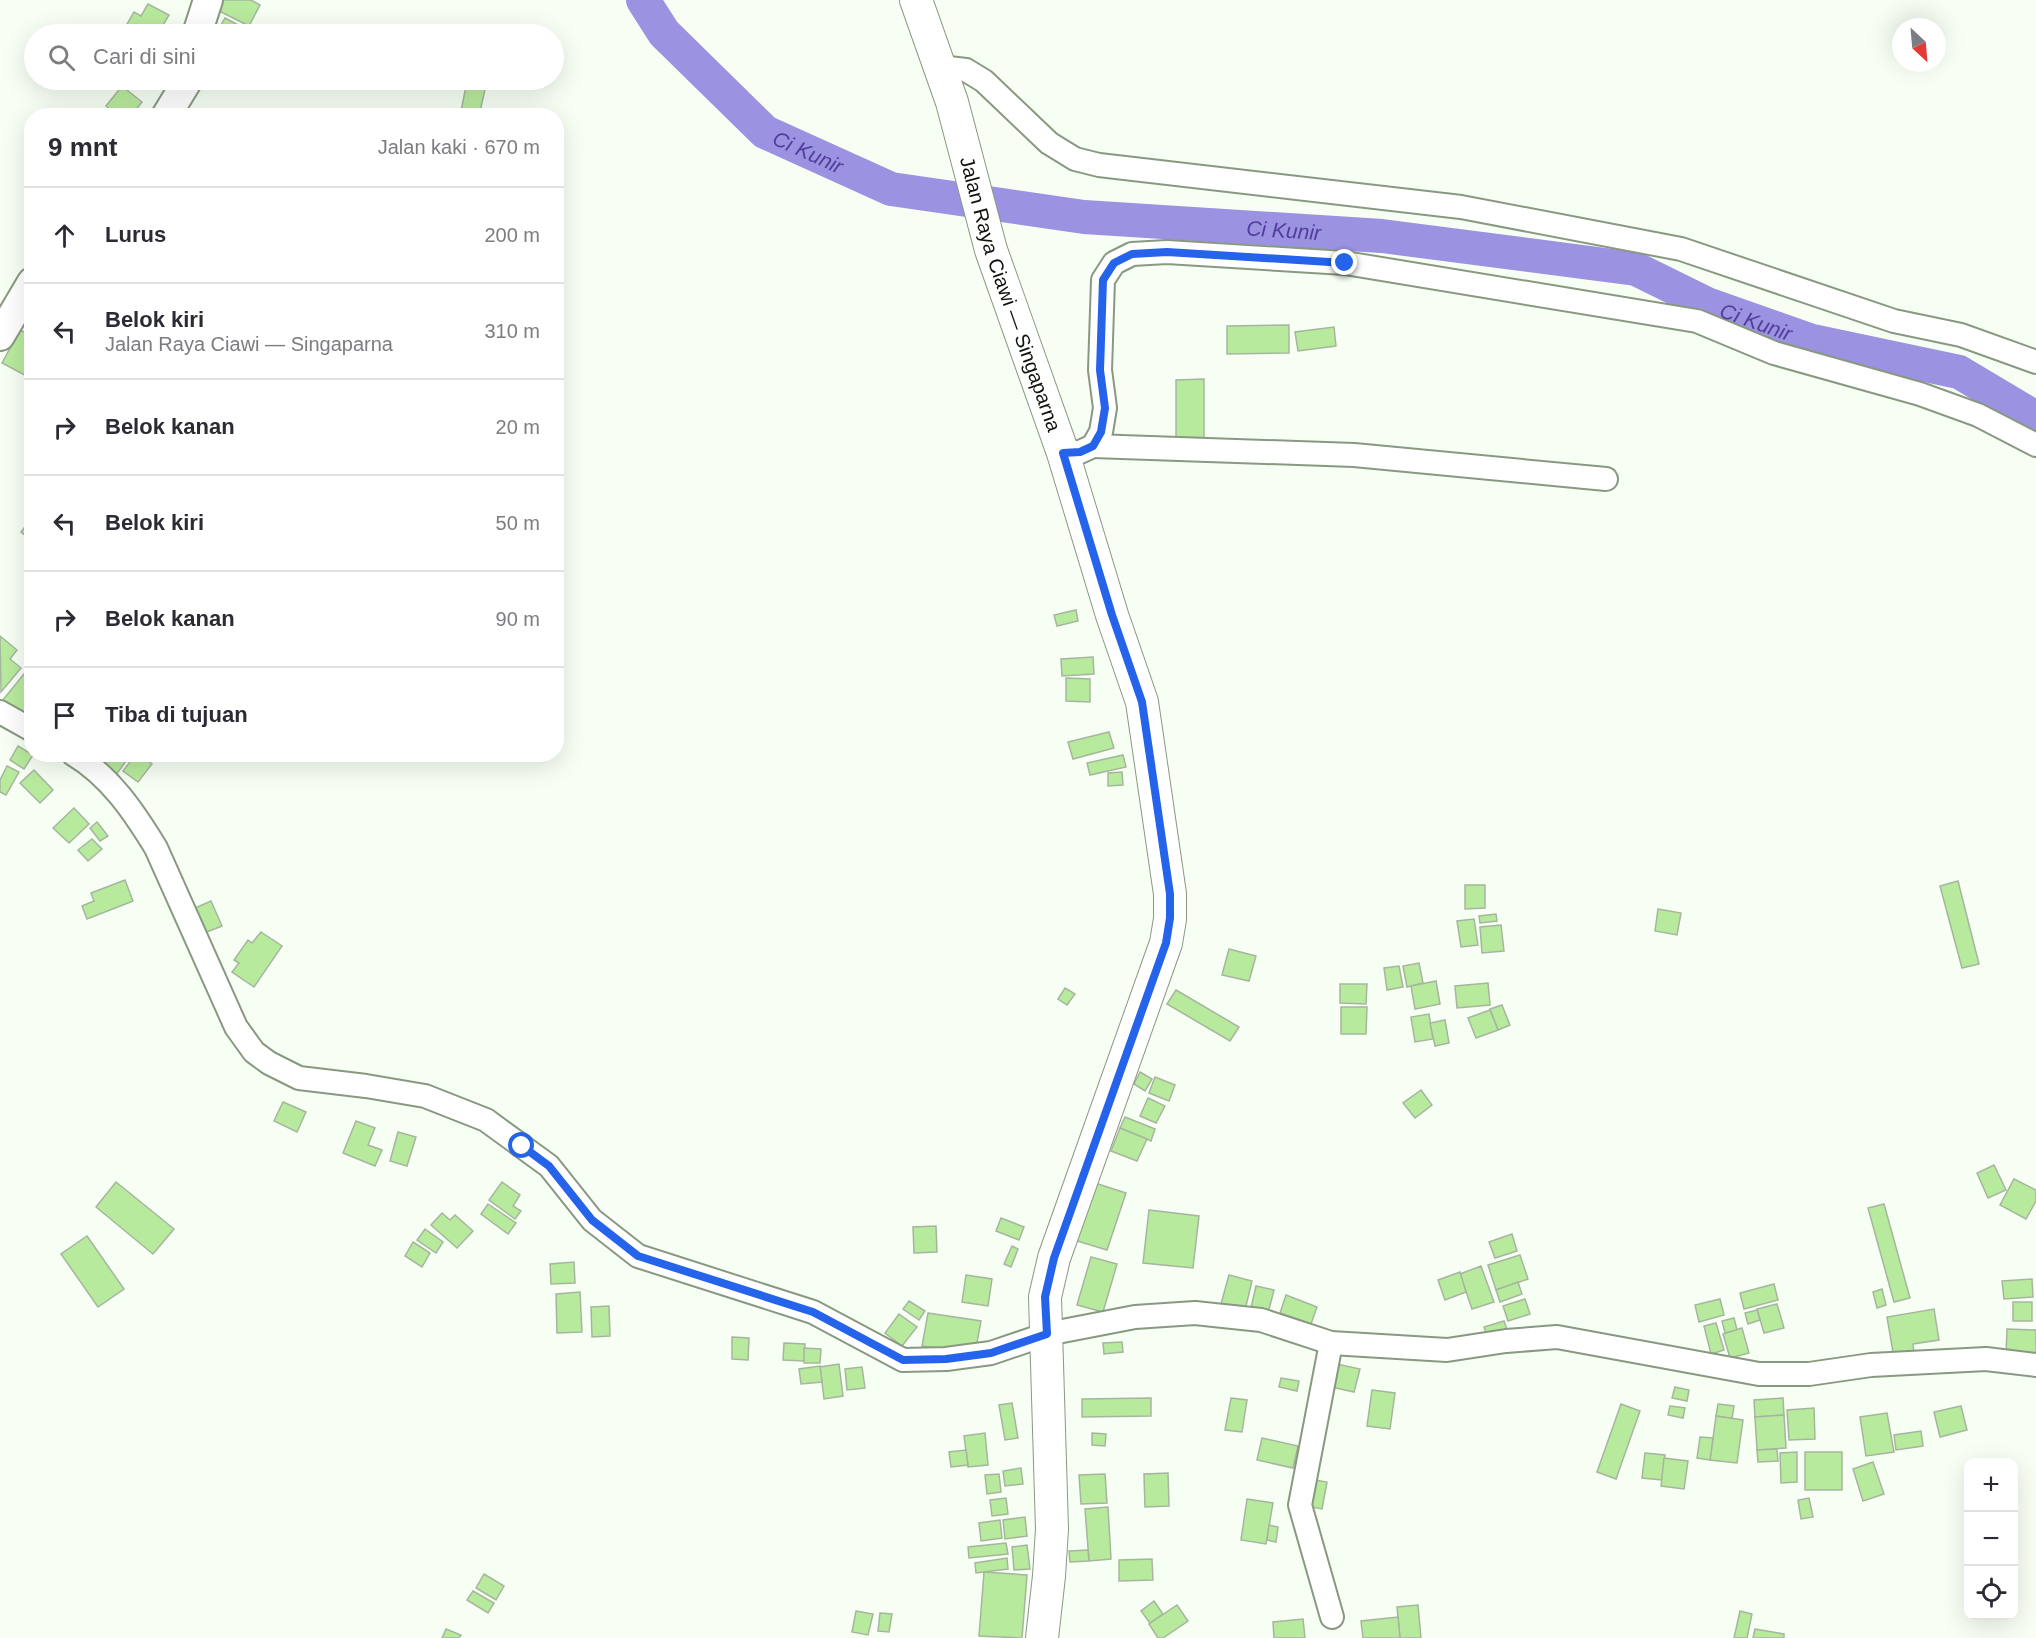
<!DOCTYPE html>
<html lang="id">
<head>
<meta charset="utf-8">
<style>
	:root { --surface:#fff; --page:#f2f2f3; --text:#2b2b33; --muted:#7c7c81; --line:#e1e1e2 }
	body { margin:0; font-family:Arial,sans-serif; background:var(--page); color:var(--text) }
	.controls { position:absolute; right:18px; bottom:18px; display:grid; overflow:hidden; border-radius:12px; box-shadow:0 6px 24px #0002 }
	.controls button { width:54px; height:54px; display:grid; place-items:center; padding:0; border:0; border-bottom:2px solid var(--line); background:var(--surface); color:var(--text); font:30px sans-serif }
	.compass { position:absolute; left:1892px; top:18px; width:54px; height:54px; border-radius:50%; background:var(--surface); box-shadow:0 6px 24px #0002; rotate:154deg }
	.stop { position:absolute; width:18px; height:18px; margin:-14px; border:4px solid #2563eb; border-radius:50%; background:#fff }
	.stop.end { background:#2563eb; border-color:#fff; box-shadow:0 2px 6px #0008 }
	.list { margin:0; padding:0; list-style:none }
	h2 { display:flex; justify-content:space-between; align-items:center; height:78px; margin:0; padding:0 24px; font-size:26px }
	h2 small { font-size:20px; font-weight:400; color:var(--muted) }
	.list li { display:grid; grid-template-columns:39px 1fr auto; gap:18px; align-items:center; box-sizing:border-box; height:96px; padding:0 24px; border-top:2px solid var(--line) }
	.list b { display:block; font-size:22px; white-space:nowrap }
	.list p { margin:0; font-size:20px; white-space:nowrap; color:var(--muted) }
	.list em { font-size:20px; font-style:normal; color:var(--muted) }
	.icon { flex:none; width:33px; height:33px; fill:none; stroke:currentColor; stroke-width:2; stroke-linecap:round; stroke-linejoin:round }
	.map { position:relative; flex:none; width:2036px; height:1638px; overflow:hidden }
	.search { position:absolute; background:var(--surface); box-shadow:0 6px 24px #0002; left:24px; top:24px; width:540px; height:66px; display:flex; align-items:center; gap:15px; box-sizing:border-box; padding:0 21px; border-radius:33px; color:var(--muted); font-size:22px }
	.panel { position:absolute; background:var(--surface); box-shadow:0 6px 24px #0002; left:24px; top:108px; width:540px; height:654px; border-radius:24px }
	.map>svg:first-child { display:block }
</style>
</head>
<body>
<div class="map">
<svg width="2036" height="1638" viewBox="0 0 2036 1638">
	<rect width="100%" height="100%" fill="#f7fef4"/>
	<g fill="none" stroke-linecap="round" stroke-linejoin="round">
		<path stroke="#9b92e1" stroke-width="34" id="s1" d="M643,0L664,33L765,132L891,189L1084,217L1382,236L1636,269L1707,304L1812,341L1959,372L2036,418"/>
	</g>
	<g fill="#b8ea9d" stroke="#a6b69e" stroke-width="1.5">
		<polygon points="222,0 251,0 260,5 249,26 217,10"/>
		<polygon points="148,4 169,15 158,34 142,34 126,26 134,12 141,16"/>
		<polygon points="225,18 242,27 238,34 216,34"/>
		<polygon points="467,81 486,85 479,116 460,116"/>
		<polygon points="122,86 142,102 131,116 118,116 106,106"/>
		<polygon points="1289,325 1289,353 1227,354 1227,326"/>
		<polygon points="1334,327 1336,346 1298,351 1295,332"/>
		<polygon points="20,330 32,336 32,379 2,363"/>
		<polygon points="1204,379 1204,442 1176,442 1176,380"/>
		<polygon points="32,517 32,537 30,539 21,532"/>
		<polygon points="1076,610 1078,621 1057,626 1054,615"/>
		<polygon points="0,636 17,650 10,659 21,668 1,692"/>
		<polygon points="1093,657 1094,674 1062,676 1061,659"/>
		<polygon points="32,664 32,707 23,717 2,701"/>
		<polygon points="1066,678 1090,679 1090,702 1066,701"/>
		<polygon points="1109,732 1114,748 1073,759 1068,742"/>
		<polygon points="18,746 33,755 24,769 10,760"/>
		<polygon points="80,754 125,754 129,757 113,779"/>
		<polygon points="136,754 139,754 152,764 138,782 123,771"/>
		<polygon points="1123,755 1126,767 1090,775 1087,763"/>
		<polygon points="7,766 19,772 6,795 0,792 0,780"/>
		<polygon points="34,770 53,790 40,803 20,783"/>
		<polygon points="1122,772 1123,785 1108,786 1108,773"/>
		<polygon points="74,808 89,824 69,843 53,828"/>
		<polygon points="97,822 108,836 100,841 90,828"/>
		<polygon points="92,839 102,849 88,861 78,850"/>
		<polygon points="125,880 133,901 87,919 82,906 94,901 91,893"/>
		<polygon points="1958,881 1979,964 1962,968 1940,886"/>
		<polygon points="1465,885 1485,885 1485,908 1465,909"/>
		<polygon points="211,901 222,926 204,933 193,909"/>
		<polygon points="1658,909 1681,913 1677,935 1655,931"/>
		<polygon points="1496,914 1497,921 1480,923 1479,916"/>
		<polygon points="1474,919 1478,945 1461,947 1457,921"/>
		<polygon points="1501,925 1504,951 1482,953 1480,927"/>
		<polygon points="261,932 282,946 254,987 232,972 239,963 234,960 248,940 252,943"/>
		<polygon points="1229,949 1256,956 1249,981 1222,975"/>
		<polygon points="1419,963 1423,983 1407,987 1403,966"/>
		<polygon points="1399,966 1403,987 1387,990 1384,968"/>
		<polygon points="1436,981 1440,1004 1415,1009 1411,986"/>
		<polygon points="1488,983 1490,1005 1457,1008 1455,986"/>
		<polygon points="1340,984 1367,984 1366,1004 1340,1003"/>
		<polygon points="1065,988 1075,994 1067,1005 1058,999"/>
		<polygon points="1176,990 1239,1027 1230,1041 1167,1004"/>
		<polygon points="1502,1005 1510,1025 1498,1030 1490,1009"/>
		<polygon points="1341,1007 1367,1007 1366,1034 1341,1034"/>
		<polygon points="1490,1010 1498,1030 1476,1038 1468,1018"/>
		<polygon points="1429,1014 1433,1039 1415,1042 1411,1017"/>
		<polygon points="1445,1020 1449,1043 1435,1046 1430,1023"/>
		<polygon points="1140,1072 1152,1079 1145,1091 1134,1084"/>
		<polygon points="1155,1077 1175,1085 1169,1101 1149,1093"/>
		<polygon points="1421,1090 1432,1105 1415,1118 1403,1103"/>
		<polygon points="1148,1098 1165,1106 1156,1123 1140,1116"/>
		<polygon points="283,1102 306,1112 297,1132 274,1121"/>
		<polygon points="1125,1117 1155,1129 1151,1141 1120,1128"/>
		<polygon points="356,1121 375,1128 368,1145 382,1150 375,1166 343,1153"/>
		<polygon points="1120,1128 1147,1139 1137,1161 1111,1151"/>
		<polygon points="398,1132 416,1137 407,1166 390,1161"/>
		<polygon points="1994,1165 2006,1190 1988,1198 1977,1173"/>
		<polygon points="2014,1179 2036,1190 2036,1201 2026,1219 2000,1205"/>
		<polygon points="116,1182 174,1229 153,1254 96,1207"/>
		<polygon points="502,1182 520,1195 513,1206 521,1211 515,1219 489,1200"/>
		<polygon points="1092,1182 1126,1193 1107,1250 1074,1240"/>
		<polygon points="488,1204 516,1223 508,1234 481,1214"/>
		<polygon points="1884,1204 1910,1298 1894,1302 1868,1208"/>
		<polygon points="1149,1210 1199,1216 1193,1268 1143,1263"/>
		<polygon points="442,1213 450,1220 455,1215 473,1231 457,1248 431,1225"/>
		<polygon points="1001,1218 1024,1227 1019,1240 996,1231"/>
		<polygon points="936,1226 937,1252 914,1253 913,1227"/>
		<polygon points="425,1229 443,1242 436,1253 417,1240"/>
		<polygon points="1512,1234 1517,1251 1495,1258 1489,1242"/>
		<polygon points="87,1236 124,1289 98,1307 61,1254"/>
		<polygon points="413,1242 430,1253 422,1267 405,1256"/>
		<polygon points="1012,1246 1018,1249 1011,1267 1004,1264"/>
		<polygon points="1520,1255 1528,1279 1496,1290 1488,1265"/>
		<polygon points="1091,1257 1117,1264 1103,1312 1077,1305"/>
		<polygon points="574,1262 575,1283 551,1284 550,1264"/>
		<polygon points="1481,1266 1494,1302 1472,1309 1460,1274"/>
		<polygon points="1460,1272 1466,1292 1445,1300 1438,1280"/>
		<polygon points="966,1275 992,1279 988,1306 962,1302"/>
		<polygon points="1229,1275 1252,1281 1245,1310 1221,1304"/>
		<polygon points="2032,1279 2033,1297 2004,1299 2002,1281"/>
		<polygon points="1518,1282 1522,1294 1500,1302 1496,1290"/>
		<polygon points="1774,1284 1778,1300 1744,1309 1740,1293"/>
		<polygon points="1256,1286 1274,1290 1267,1317 1250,1312"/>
		<polygon points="1882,1289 1886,1305 1877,1308 1873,1292"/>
		<polygon points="580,1292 582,1332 557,1333 556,1294"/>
		<polygon points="1286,1295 1317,1307 1311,1324 1280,1313"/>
		<polygon points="1525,1299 1530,1314 1508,1321 1503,1306"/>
		<polygon points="1720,1299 1724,1315 1699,1322 1695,1305"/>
		<polygon points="909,1301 925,1311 919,1320 903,1309"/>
		<rect x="2013" y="1302" width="19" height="19"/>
		<polygon points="1777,1304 1784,1328 1764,1333 1757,1309"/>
		<polygon points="609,1306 610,1336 592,1337 591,1307"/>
		<polygon points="1934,1309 1939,1340 1913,1344 1914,1354 1894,1358 1887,1317"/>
		<polygon points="1757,1310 1760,1320 1748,1324 1745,1313"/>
		<polygon points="928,1313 981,1321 975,1354 922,1346"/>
		<polygon points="899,1314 917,1327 902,1346 885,1333"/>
		<polygon points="1734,1318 1737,1330 1725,1333 1722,1321"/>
		<polygon points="1504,1321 1508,1332 1488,1339 1484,1327"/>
		<polygon points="1716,1323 1724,1350 1711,1354 1704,1326"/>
		<polygon points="1742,1328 1749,1353 1730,1358 1723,1334"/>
		<polygon points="2007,1329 2036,1330 2036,1357 2006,1356"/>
		<polygon points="732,1337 749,1338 748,1360 732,1359"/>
		<polygon points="1122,1342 1123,1352 1104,1354 1103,1343"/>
		<polygon points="784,1343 805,1344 804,1361 783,1360"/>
		<polygon points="804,1348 821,1349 820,1363 804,1363"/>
		<polygon points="1332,1363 1360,1369 1354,1392 1327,1386"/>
		<polygon points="839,1364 843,1396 824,1399 820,1367"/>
		<polygon points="820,1366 822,1382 801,1384 799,1369"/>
		<polygon points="862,1367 865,1388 847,1390 845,1369"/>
		<polygon points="1281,1378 1299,1381 1297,1391 1279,1387"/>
		<polygon points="1675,1387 1689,1390 1687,1401 1672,1398"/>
		<polygon points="1372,1390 1395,1393 1390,1429 1367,1426"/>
		<polygon points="1151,1398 1151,1416 1082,1417 1082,1399"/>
		<polygon points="1231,1398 1247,1400 1242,1432 1225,1430"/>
		<polygon points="1783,1398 1784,1415 1755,1417 1754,1400"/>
		<polygon points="1012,1403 1018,1438 1005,1440 999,1405"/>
		<polygon points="1621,1404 1640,1411 1616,1479 1597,1472"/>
		<polygon points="1718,1404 1734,1406 1732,1419 1716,1416"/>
		<polygon points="1670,1406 1685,1408 1683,1418 1668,1415"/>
		<polygon points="1961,1406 1967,1430 1940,1437 1934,1412"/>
		<polygon points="1814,1408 1815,1439 1789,1440 1787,1410"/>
		<polygon points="1887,1413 1894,1452 1866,1456 1860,1417"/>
		<polygon points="1784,1415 1786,1448 1757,1450 1755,1417"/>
		<polygon points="1716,1416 1743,1420 1737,1463 1710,1460"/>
		<polygon points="1921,1431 1923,1446 1896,1450 1894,1435"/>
		<polygon points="985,1433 988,1465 968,1467 964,1436"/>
		<polygon points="1092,1433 1106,1434 1105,1446 1092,1445"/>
		<polygon points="1700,1437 1713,1438 1710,1460 1697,1458"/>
		<polygon points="1262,1438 1298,1446 1293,1468 1257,1460"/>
		<polygon points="1777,1449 1778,1461 1758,1462 1757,1450"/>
		<polygon points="966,1450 968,1465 951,1467 949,1452"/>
		<polygon points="1797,1452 1797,1482 1781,1483 1780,1453"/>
		<rect x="1805" y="1452" width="37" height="38"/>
		<polygon points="1645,1453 1665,1455 1662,1480 1642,1478"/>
		<polygon points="1664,1458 1688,1461 1684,1489 1661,1486"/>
		<polygon points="1873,1462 1884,1494 1863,1501 1853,1469"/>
		<polygon points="1021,1468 1023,1484 1005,1486 1003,1471"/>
		<polygon points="1168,1473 1169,1506 1145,1507 1144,1474"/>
		<polygon points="999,1474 1001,1492 987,1494 985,1475"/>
		<polygon points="1105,1474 1107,1503 1081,1504 1079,1475"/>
		<polygon points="1309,1479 1327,1482 1322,1509 1305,1506"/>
		<polygon points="1006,1498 1008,1514 992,1516 990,1500"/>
		<polygon points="1809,1498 1813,1517 1801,1519 1798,1500"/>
		<polygon points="1247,1499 1273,1503 1266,1544 1241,1540"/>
		<polygon points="1108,1507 1111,1559 1089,1561 1085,1509"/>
		<polygon points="1025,1517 1027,1536 1005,1539 1003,1520"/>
		<polygon points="1000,1520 1002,1538 981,1541 979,1523"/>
		<polygon points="1269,1525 1278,1527 1276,1542 1267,1540"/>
		<polygon points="1006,1543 1008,1554 969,1558 968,1547"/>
		<polygon points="1027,1545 1030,1569 1014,1570 1012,1547"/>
		<polygon points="1088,1550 1089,1561 1070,1562 1069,1551"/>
		<polygon points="1007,1558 1008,1569 976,1573 975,1563"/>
		<polygon points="1152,1559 1153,1580 1119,1581 1119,1560"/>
		<polygon points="984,1572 1027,1575 1022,1638 979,1636"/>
		<polygon points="484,1574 504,1586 496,1600 476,1588"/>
		<polygon points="473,1591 494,1603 488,1613 467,1600"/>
		<polygon points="1154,1601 1163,1614 1150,1623 1141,1611"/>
		<polygon points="1177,1605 1188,1621 1163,1638 1158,1638 1149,1624"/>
		<polygon points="1418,1605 1421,1638 1400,1638 1397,1607"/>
		<polygon points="856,1611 873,1614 868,1635 852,1632"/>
		<polygon points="1740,1611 1752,1614 1747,1638 1734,1638"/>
		<polygon points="880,1613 892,1614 889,1632 878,1631"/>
		<polygon points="1398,1617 1400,1638 1363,1638 1361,1621"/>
		<polygon points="1303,1619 1305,1638 1274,1638 1273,1622"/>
		<polygon points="446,1629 461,1635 459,1638 442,1638"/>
		<polygon points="1755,1629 1784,1634 1784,1638 1753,1638"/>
	</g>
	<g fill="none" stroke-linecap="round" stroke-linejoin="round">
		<g stroke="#899981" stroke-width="26">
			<g id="minor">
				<polyline points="940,67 966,70 984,81 1049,143 1075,159 1099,165 1461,207 1681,249 1894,321 1961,335 2036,362"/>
				<polyline points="1093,446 1354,455 1606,479"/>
				<polyline points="1063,453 1080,452 1093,446 1101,432 1105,408 1100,370 1103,280 1114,263 1132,254 1167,252 1345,263 1697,321 1774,353 1920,394 1978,415 2036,445"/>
				<polyline points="0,712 32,730"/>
				<path d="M73,754C110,776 134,812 156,848L236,1027L254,1052L269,1063L299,1078L366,1086L425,1096L486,1120L549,1166L592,1220L638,1256L813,1312L903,1360L946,1359L991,1353L1047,1334L1135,1317L1195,1313L1261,1320L1331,1343L1447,1350L1506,1341L1557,1337L1759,1374H1809L1871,1365L1986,1359L2036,1365"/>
				<polyline points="1331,1343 1300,1505 1332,1617"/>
			</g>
		</g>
		<g stroke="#899981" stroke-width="32">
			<g id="tertiary">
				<polyline points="197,34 208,0"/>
				<polyline points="166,116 188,80"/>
				<polyline points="0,336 32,282"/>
			</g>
		</g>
		<g stroke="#899981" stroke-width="34">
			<g id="secondary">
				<path id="s2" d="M916,0L952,102L991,250L1063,453L1112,615L1142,702L1170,894V919L1166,943L1054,1258L1045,1297L1052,1529L1049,1576L1042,1638"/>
			</g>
		</g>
		<use href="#minor" stroke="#fff" stroke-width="22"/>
		<use href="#tertiary" stroke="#fff" stroke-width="28"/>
		<use href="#secondary" stroke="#fff" stroke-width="32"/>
	</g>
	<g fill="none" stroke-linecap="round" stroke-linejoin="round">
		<polyline stroke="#2563eb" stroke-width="8" points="522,1146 549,1166 592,1220 638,1256 813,1312 903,1360 946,1359 991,1353 1047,1334 1045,1297 1054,1258 1166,943 1170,918 1170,894 1142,702 1112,615 1063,453 1080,452 1093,446 1101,432 1105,408 1100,370 1103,280 1114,263 1132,254 1167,252 1345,263"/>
	</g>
	<g text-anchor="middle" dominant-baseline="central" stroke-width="6" stroke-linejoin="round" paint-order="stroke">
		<g font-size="20" fill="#0e130b" stroke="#fff">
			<text stroke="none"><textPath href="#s2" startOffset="309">Jalan Raya Ciawi — Singaparna</textPath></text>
		</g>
		<g font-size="21" font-style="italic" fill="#513e9a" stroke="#fff">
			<text stroke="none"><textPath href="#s1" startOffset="228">Ci Kunir</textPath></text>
			<text stroke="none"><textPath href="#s1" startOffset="714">Ci Kunir</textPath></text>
			<text stroke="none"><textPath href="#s1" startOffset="1200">Ci Kunir</textPath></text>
		</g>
	</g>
</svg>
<div class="controls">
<button>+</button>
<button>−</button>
<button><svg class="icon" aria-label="locate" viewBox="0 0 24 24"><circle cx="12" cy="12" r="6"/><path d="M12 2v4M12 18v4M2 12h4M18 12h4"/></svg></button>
</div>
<svg class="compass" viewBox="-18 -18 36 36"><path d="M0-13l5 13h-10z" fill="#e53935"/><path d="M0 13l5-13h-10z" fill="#7c7c81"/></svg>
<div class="stop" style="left:522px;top:1146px"></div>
<div class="stop end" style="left:1345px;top:263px"></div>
<div class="search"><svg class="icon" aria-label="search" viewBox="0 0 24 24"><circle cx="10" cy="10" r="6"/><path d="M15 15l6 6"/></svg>Cari di sini</div>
<section class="panel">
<h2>9 mnt<small>Jalan kaki · 670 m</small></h2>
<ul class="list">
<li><svg class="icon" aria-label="ahead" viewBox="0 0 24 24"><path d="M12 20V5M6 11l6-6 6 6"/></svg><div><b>Lurus</b></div><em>200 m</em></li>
<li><svg class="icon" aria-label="left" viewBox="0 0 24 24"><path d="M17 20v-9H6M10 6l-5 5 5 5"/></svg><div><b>Belok kiri</b><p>Jalan Raya Ciawi — Singaparna</p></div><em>310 m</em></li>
<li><svg class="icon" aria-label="right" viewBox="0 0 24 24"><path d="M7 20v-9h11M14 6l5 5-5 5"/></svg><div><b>Belok kanan</b></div><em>20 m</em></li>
<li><svg class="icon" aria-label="left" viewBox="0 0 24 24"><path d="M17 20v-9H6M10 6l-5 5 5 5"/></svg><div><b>Belok kiri</b></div><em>50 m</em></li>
<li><svg class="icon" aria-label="right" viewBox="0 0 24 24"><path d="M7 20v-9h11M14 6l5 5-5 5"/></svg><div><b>Belok kanan</b></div><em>90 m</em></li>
<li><svg class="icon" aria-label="arrive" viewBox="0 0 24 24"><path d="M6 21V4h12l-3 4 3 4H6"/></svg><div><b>Tiba di tujuan</b></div></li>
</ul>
</section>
</div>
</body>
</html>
